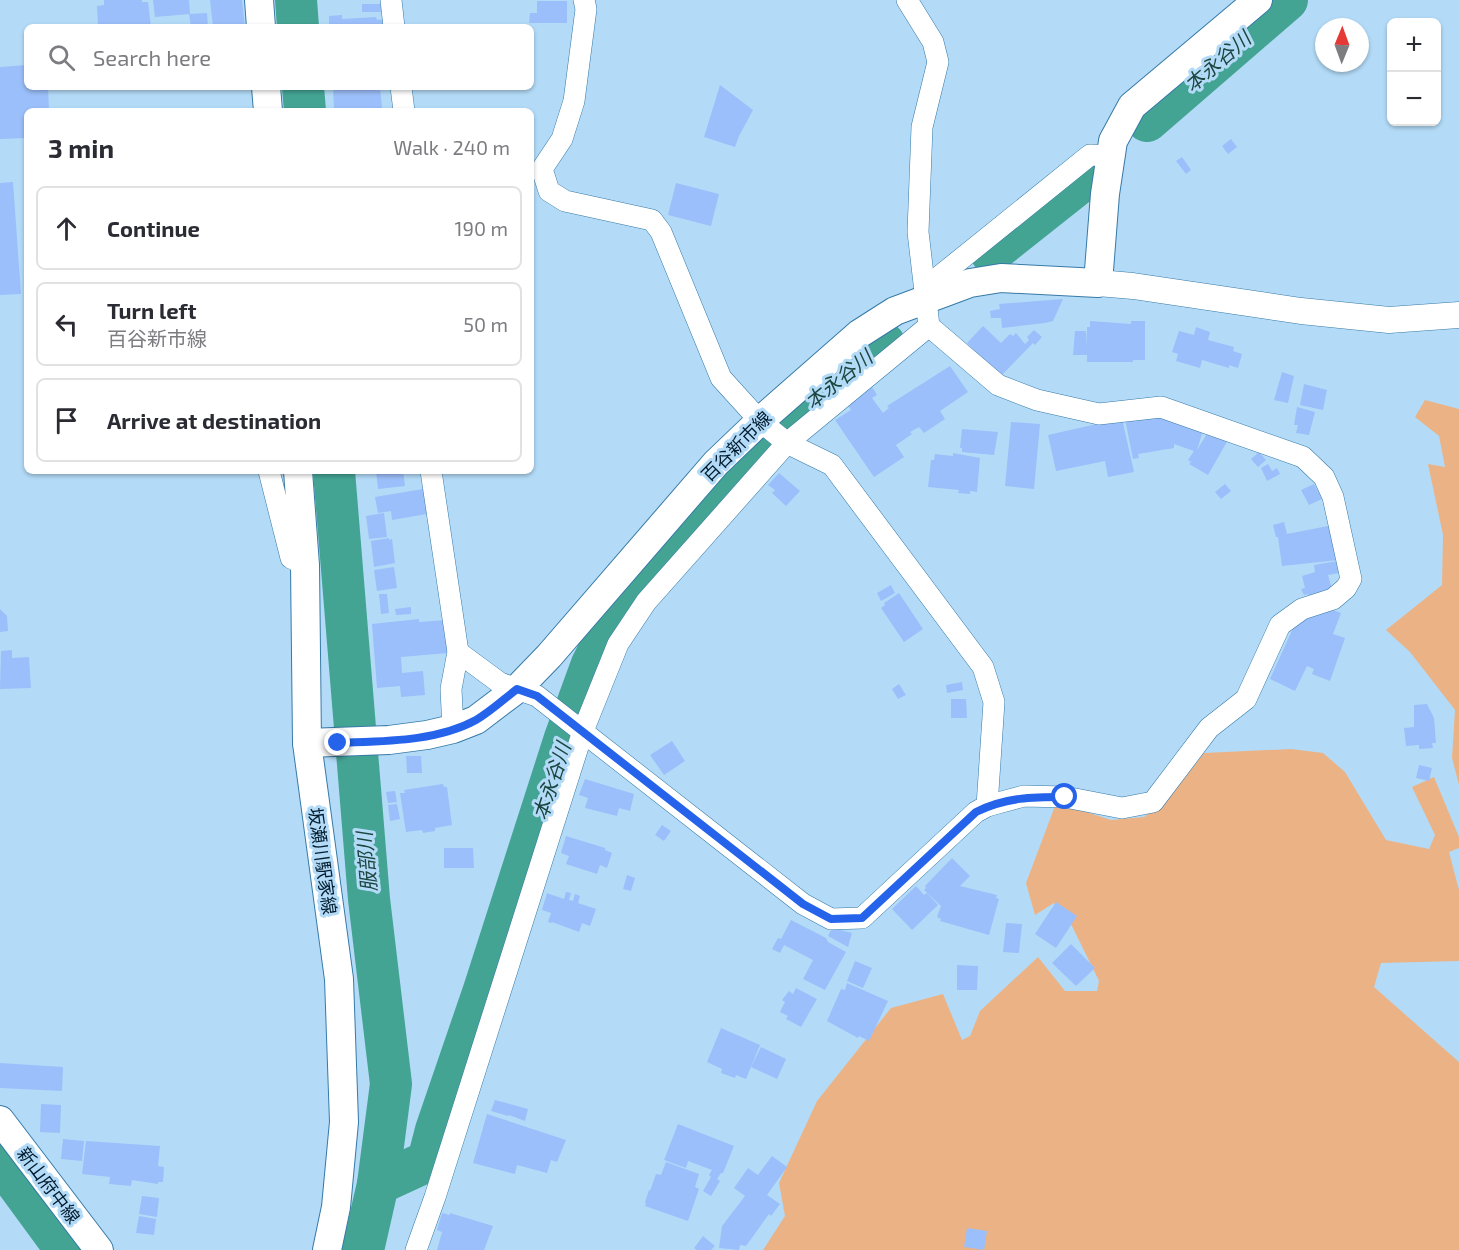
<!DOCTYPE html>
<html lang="en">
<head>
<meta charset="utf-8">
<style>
	:root { --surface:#fff; --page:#f7f7f7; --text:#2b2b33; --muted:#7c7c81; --line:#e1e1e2 }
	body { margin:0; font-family:"Exo 2","Noto Sans JP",sans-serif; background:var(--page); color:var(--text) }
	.controls { position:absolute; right:18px; top:18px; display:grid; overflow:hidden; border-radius:9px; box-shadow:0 2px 4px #0004 }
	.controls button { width:54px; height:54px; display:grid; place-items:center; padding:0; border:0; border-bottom:2px solid var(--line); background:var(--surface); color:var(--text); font:30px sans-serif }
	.compass { position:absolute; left:1315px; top:18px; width:54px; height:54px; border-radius:50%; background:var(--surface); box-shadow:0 2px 4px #0004; rotate:1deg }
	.stop { position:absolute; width:18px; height:18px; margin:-14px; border:4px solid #2563eb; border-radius:50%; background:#fff }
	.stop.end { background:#2563eb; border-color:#fff; box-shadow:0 2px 6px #0008 }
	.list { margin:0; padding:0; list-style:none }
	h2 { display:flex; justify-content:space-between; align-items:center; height:78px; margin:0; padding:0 24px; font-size:26px }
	h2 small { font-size:20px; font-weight:400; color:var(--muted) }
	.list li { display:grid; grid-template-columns:39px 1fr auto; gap:18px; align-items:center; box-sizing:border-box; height:84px; margin:0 12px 12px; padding:0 12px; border:2px solid var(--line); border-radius:9px }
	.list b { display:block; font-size:22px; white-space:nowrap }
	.list p { margin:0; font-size:20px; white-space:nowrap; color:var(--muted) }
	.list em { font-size:20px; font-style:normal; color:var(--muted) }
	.icon { flex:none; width:33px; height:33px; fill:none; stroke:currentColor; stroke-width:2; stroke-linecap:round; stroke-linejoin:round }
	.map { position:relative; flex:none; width:1459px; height:1250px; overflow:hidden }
	.search { position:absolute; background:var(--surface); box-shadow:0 2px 4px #0004; left:24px; top:24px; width:510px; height:66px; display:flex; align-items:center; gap:15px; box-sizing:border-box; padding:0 21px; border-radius:9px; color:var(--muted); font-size:22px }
	.panel { position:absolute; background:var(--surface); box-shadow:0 2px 4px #0004; left:24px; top:108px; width:510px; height:366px; border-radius:9px }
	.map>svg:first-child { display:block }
</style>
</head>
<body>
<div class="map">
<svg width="1459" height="1250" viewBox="0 0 1459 1250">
	<rect width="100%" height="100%" fill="#b3dbf8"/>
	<g fill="#ebb385">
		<polygon points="1425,400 1459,409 1459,785 1452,758 1455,710 1410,652 1386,630 1442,585 1443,535 1428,464 1445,467 1439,436 1415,417"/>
		<polygon points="1291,749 1323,753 1345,772 1386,840 1429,849 1435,835 1412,787 1434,777 1459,837 1459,848 1449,852 1459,890 1459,961 1381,963 1374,987 1459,1062 1459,1250 763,1250 785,1216 779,1183 817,1101 891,1008 943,994 962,1040 970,1036 980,1011 1038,957 1065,991 1097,991 1099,981 1070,922 1054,903 1035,915 1026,883 1055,806 1077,809 1111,820 1144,817 1168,799 1204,753"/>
	</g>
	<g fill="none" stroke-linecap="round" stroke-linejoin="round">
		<g stroke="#44a494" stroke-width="42">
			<polyline points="296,0 298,27"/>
			<polyline points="303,87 305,111"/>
			<polyline points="1147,121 1287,0"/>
			<polyline points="991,253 1083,180"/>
			<polyline points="334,471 369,899 391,1084 378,1184 363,1250"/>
			<polyline points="0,1160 66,1250"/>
			<polyline points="378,1184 428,1161 436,1130 484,990 565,738 592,664 627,596 789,418 884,343"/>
		</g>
	</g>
	<g fill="#9bbffa">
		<polygon points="104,0 142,0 142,2 148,2 151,27 98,27 97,6 104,5"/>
		<polygon points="153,0 189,0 190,14 155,17"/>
		<polygon points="210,0 242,0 245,27 213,27"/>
		<polygon points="537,1 567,1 567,23 529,23 530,13 537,13"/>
		<rect x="362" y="4" width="21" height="8"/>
		<polygon points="207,13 208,27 191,27 189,14"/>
		<polygon points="342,15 342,19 376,17 377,20 384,19 384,27 329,27 329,16"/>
		<polygon points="27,65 27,87 48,87 49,111 27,111 27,138 0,139 0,67"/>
		<polygon points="720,85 753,110 739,136 735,147 704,137"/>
		<polygon points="333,87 380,87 382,108 385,108 385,111 334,110"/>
		<polygon points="1231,139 1237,147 1228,154 1222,146"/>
		<polygon points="1182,157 1191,170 1186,174 1176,161"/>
		<polygon points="13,182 21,294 0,295 0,183"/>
		<polygon points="676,183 719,194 711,226 668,215"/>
		<polygon points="1063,299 1053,321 1045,323 1002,328 1001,318 991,318 990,311 1000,309 999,304"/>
		<polygon points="1090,321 1131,324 1131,321 1145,321 1145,360 1133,360 1133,362 1087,362 1087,355 1073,355 1075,331 1086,331 1087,346 1087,327 1090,327"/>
		<polygon points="983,326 1001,343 1010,334 1013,336 1016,333 1025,344 1029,340 1027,337 1034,330 1042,337 1035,345 1033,343 1000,377 967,343"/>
		<polygon points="1196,327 1210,332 1208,340 1234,347 1233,351 1242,354 1238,368 1229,365 1229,368 1202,360 1200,368 1176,361 1178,354 1172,352 1179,331 1194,335"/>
		<polygon points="950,366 968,392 940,411 945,419 924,433 919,427 910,432 912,434 896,445 904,457 874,477 835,420 851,410 847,404 872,387 877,395 872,398 883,413 889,408 887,406"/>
		<polygon points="1282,372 1294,376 1288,403 1274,400"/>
		<polygon points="1304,384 1327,390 1323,410 1300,405"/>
		<polygon points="1297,407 1315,412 1309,435 1296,433 1298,425 1294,425"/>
		<polygon points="1144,412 1204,427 1197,450 1210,429 1228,440 1208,475 1189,464 1191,462 1188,460 1194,451 1174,444 1174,448 1138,454 1139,458 1133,459 1124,414"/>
		<polygon points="1121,414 1134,472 1108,477 1105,461 1056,471 1048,435 1097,424"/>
		<polygon points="1011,422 1040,424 1034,489 1005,486"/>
		<polygon points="962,429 998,432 994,455 962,452 962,448 960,448"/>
		<polygon points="1259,452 1266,460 1258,467 1251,459"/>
		<polygon points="953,453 980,458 977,492 970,491 970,494 958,493 959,490 928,487 931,460 934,460 935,454 953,456"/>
		<polygon points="1268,464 1272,471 1277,468 1280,474 1267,481 1261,468"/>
		<polygon points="376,471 403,471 405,486 378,489"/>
		<polygon points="779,473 800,491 786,506 772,493 775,490 768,485"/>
		<polygon points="1225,484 1231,491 1221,499 1215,492"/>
		<polygon points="1314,484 1322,499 1309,505 1301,490"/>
		<polygon points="423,489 427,514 392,520 391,511 378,513 375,497"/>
		<polygon points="384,513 387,537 369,539 366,516"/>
		<polygon points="1284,522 1287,534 1333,525 1338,560 1282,566 1278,537 1276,537 1273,525"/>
		<polygon points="389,538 389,540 392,539 395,563 374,567 371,541"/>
		<polygon points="1337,561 1339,573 1328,575 1332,589 1309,596 1308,594 1304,595 1301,589 1305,588 1302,576 1315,572 1314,565"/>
		<polygon points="394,567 397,588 377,591 374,570"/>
		<polygon points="891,585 895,593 881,601 877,593"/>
		<polygon points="899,593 923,629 904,642 881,608 885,605 884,603"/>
		<polygon points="379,594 387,594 389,613 381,614"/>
		<polygon points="411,607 411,614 396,615 395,609"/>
		<polygon points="0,609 7,616 8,631 0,632"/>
		<polygon points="1330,609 1341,613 1333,634 1345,638 1330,681 1312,674 1314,669 1307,666 1295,691 1270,679 1294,626 1305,617"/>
		<polygon points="419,619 419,622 446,620 448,653 401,657 402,673 423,671 425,695 401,697 400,686 377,688 372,624"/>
		<polygon points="12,650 12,658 29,657 31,688 0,689 1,651"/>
		<polygon points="962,682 963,690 947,693 946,685"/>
		<polygon points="899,684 906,695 898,699 892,689"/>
		<polygon points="951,699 966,699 967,718 951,718"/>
		<polygon points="1427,704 1434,718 1436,743 1432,743 1433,748 1419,749 1419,745 1406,746 1404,728 1414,727 1414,705"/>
		<polygon points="672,741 685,761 664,775 650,755"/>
		<polygon points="406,756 421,756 422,773 407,773"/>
		<polygon points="1419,765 1432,768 1429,781 1416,778"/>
		<polygon points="585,779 634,794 630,811 619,808 617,816 585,808 588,798 579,795"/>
		<polygon points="443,784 444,787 447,787 452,825 435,828 435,831 423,833 422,830 406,832 400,793 405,793 404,790"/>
		<polygon points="395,791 397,802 388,803 386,792"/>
		<polygon points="397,804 400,819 390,821 388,805"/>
		<polygon points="662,825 671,831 664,841 655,835"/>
		<polygon points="566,836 605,848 605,850 612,853 607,868 600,865 597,874 566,864 569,856 561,853"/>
		<polygon points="444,848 473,848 474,868 444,868"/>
		<polygon points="952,858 970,876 960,886 997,895 996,898 999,899 989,935 940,921 941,919 937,917 941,906 924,890 926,888 925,886"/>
		<polygon points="627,875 635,878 631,891 623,889"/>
		<polygon points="916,886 924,895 927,893 938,905 912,930 892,909"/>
		<polygon points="566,892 571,893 569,900 573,901 575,894 580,896 578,903 596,909 590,926 582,923 579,932 552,922 551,923 548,922 551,913 542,910 547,893 564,899"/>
		<polygon points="1056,902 1077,916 1056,948 1035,934"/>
		<polygon points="791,920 826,938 828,942 846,952 825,990 803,979 813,960 784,945 780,953 772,949 778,938 781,939"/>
		<polygon points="1006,923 1022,924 1019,953 1003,952"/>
		<polygon points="832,928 852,933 848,947 828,936"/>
		<polygon points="1071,944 1095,968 1076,986 1052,963"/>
		<polygon points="855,961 872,968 863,988 847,981"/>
		<polygon points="957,965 978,966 977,990 957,990"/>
		<polygon points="847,983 888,1001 869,1041 859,1036 858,1038 827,1021 841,989 845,990"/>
		<polygon points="796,988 817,999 801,1027 786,1019 788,1016 780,1012 785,1002 782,1000 789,991 793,994"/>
		<polygon points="721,1028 760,1045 746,1079 736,1075 735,1078 721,1073 722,1069 707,1062"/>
		<polygon points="761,1047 786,1059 777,1079 751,1067"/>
		<polygon points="0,1063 63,1067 62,1091 0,1088"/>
		<polygon points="495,1100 528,1109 525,1121 509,1115 508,1116 491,1111"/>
		<polygon points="41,1104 61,1105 60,1133 40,1132"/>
		<polygon points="487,1114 566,1140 557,1162 551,1160 547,1173 517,1165 515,1174 473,1163"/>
		<polygon points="678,1124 734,1146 723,1173 721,1173 717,1179 720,1181 711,1196 703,1191 711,1177 709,1175 712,1170 688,1161 686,1168 664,1160"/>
		<polygon points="63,1139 84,1141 82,1161 61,1159"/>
		<polygon points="86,1141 160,1146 158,1166 164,1167 163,1182 158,1182 158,1184 132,1180 131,1186 109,1184 110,1177 82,1174"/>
		<polygon points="772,1156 787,1167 767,1195 780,1204 771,1216 769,1214 746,1246 740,1245 739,1250 719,1248 722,1226 745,1196 734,1188 748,1168 758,1175"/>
		<polygon points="666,1162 699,1174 695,1187 699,1189 688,1221 645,1206 646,1203 645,1202 649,1190 650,1191 656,1174 661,1175"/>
		<polygon points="142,1196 159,1198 157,1217 139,1214"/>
		<polygon points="442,1213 450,1215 450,1213 493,1226 484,1250 437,1250 442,1232 437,1230"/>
		<polygon points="139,1216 156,1219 154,1235 136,1233"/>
		<polygon points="967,1228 987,1231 984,1250 964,1247"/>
		<polygon points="703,1236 715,1246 711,1250 697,1250 694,1248"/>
	</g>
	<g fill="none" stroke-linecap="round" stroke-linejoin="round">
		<g stroke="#367aa7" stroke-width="22">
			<g id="minor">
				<polyline points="391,0 394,27"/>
				<polyline points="584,0 586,9 574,101 562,139 542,169 549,191 565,201 652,220 661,232 721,378 760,421 787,443 832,465 983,667 994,702 987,806"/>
				<polyline points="401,87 404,111"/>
				<polyline points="925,288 1090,155 1111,156"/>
				<polyline points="269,471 291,558 305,565"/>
				<polyline points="431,471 458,652 451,689 453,729"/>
				<polyline points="458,652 500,683 537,696 803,904 831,919 862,918 976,812 987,806 1024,796 1065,797 1122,808 1153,802 1209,728 1246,699 1280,625 1302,609 1333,599 1346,588 1351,579 1333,497 1324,477 1303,457 1161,407 1099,414 1037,400 998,385 929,326 918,232 922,127 938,62 933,42 907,0"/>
				<polyline points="416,1250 435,1197 583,731 618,644 646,602 787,443 929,326"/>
			</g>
		</g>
		<g stroke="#367aa7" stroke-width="27">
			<polyline id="tertiary" points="1098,283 1133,286 1301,311 1389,320 1459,315"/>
		</g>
		<g stroke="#367aa7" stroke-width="30">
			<g id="secondary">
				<polyline points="259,0 261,27"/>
				<polyline points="266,87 268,111"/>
				<polyline points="298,471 305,565 307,743 339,979 344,1122 336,1207 327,1250"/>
				<polyline points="307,743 389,740 427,735 453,729 476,720 517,689 549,656 716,463 760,421 859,334 895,311 970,283 1001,278 1098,283 1105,194 1113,141 1132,106 1258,0"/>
				<polyline points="0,1120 99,1250"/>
			</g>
		</g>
		<use href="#minor" stroke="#fff" stroke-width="21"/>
		<use href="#tertiary" stroke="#fff" stroke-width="26"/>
		<use href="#secondary" stroke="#fff" stroke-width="28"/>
	</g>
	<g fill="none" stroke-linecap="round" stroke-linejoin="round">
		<path stroke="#2563eb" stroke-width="8" d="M338,743C382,741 436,742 476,720C490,712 504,699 517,689L537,696L803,904L831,919L862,918L976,812C1006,797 1033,797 1065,797"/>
	</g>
	<g text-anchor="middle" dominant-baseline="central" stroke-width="6" stroke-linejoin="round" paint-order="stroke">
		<g font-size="18" fill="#001b2d" stroke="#b3dbf8">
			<text transform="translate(736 446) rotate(-45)">百谷新市線</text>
			<text transform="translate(323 861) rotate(82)">坂瀬川駅家線</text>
			<text transform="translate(49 1185) rotate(53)">新山府中線</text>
		</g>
		<g font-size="20" font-style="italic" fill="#1c463f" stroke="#b3dbf8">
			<text transform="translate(1217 61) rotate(-41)">本永谷川</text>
			<text transform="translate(838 379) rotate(-39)">本永谷川</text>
			<text transform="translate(551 781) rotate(-72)">本永谷川</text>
			<text transform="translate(366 862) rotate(-95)">服部川</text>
		</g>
	</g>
</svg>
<div class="controls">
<button>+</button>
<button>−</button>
</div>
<svg class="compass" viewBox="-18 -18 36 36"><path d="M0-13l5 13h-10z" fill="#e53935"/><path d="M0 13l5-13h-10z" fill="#7c7c81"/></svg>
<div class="stop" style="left:1065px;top:797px"></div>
<div class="stop end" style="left:338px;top:743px"></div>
<div class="search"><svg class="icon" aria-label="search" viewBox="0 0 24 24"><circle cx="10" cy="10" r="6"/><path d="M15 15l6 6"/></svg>Search here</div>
<section class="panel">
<h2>3 min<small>Walk · 240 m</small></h2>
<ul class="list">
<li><svg class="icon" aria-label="ahead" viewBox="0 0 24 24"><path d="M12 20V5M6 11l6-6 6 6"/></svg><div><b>Continue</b></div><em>190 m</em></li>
<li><svg class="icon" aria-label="left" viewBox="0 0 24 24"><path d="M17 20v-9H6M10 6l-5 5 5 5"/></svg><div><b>Turn left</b><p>百谷新市線</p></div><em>50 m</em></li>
<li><svg class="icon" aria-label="arrive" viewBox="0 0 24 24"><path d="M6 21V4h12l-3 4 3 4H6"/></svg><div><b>Arrive at destination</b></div></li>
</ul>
</section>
</div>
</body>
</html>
